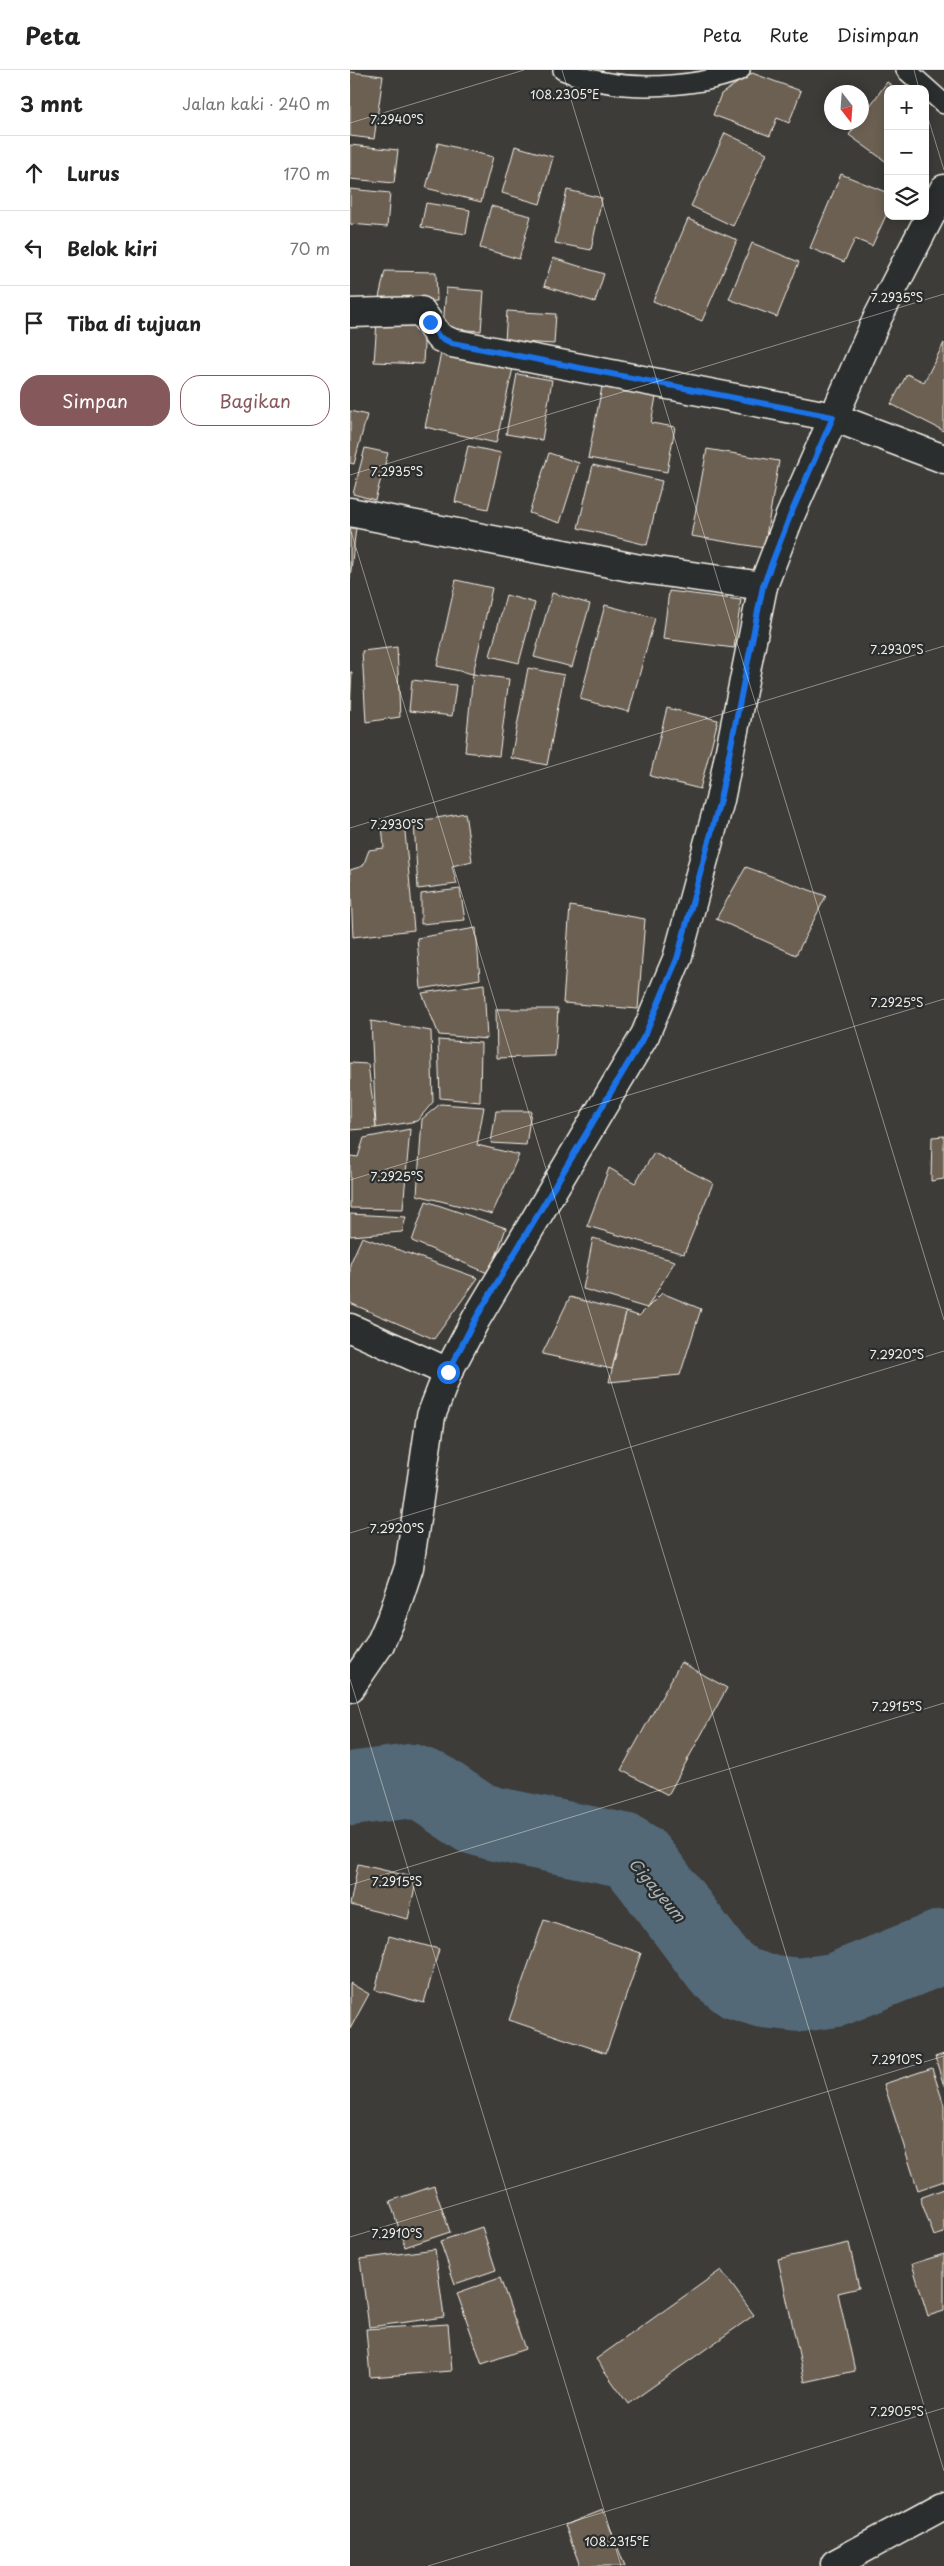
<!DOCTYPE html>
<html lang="id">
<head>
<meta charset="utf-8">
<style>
	:root { --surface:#fff; --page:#f6f6f6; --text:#222; --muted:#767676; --line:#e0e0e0; --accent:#85585c }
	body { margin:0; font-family:"Playpen Sans",sans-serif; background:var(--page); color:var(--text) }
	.controls { position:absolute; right:15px; top:15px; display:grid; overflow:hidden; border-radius:10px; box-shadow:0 2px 12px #0003 }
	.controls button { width:45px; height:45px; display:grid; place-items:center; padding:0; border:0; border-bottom:1px solid var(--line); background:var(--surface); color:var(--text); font:25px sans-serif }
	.compass { position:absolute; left:474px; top:15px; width:45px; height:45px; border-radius:50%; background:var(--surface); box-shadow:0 2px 12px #0003; rotate:163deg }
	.stop { position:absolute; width:15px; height:15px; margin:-11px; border:4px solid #1a73e8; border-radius:50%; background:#fff }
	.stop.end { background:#1a73e8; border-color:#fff; box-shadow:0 1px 5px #0008 }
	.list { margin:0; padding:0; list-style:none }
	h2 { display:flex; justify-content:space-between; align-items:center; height:65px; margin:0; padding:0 20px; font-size:21px }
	h2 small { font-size:16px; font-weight:400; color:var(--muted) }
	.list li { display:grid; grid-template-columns:32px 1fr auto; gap:15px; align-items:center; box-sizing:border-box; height:75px; padding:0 20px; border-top:1px solid var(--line) }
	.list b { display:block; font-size:19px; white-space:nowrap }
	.list em { font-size:16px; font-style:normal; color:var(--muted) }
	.actions { display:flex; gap:10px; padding:15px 20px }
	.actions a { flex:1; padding:11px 0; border:1px solid var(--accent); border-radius:20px; text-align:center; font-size:18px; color:var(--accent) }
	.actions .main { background:var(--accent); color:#fff }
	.icon { flex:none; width:28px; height:28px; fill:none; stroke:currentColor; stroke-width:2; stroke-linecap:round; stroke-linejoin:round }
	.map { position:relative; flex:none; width:594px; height:2496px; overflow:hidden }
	header { display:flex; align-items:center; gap:30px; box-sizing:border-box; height:70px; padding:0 25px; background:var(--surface); border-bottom:1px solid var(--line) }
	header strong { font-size:24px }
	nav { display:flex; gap:28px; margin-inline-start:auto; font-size:18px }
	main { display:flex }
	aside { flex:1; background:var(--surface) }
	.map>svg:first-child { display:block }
</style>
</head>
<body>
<header>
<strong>Peta</strong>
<nav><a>Peta</a><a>Rute</a><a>Disimpan</a></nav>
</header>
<main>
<aside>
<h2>3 mnt<small>Jalan kaki · 240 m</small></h2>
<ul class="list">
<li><svg class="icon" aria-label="ahead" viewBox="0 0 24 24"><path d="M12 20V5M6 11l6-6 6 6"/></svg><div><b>Lurus</b></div><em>170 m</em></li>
<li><svg class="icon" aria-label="left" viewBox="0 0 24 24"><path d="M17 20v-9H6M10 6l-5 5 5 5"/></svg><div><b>Belok kiri</b></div><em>70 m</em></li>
<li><svg class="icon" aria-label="arrive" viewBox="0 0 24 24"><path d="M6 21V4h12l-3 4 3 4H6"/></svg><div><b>Tiba di tujuan</b></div></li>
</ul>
<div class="actions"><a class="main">Simpan</a><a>Bagikan</a></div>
</aside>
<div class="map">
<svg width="594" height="2496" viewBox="0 0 594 2496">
	<rect width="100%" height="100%" fill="#3e3c39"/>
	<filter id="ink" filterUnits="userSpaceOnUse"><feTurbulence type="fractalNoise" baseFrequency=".02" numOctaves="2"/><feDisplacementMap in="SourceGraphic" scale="10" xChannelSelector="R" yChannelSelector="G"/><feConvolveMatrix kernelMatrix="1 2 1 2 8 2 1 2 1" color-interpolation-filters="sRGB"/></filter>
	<g filter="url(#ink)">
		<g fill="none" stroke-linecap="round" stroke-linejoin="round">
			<polyline stroke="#526977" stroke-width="74" points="0,1719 61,1711 82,1719 125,1748 146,1754 273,1780 286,1788 297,1801 369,1897 389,1913 414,1921 450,1925 485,1920 594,1876"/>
		</g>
		<g fill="#6c6052" stroke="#f4f1e8">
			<polygon points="0,2 33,6 24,69 0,66"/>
			<polygon points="402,3 451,21 439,53 427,48 420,66 363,45 371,24"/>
			<polygon points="537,12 547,19 538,19 538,93 499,65 508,52 512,52 512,47"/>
			<polygon points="375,63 417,83 383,156 341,136"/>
			<polygon points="88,73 143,87 131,132 76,118"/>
			<polygon points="0,75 48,80 44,113 0,109"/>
			<polygon points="165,76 203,87 190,134 152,123"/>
			<polygon points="491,104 538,123 538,141 522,176 505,169 494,192 460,178"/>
			<polygon points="0,119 40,123 37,157 0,154"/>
			<polygon points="217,120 252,128 241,180 205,173"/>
			<polygon points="76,133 120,140 116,164 71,157"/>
			<polygon points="141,136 181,146 169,189 130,178"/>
			<polygon points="338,149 387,170 352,251 303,231"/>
			<polygon points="402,173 449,192 427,247 379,229"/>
			<polygon points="203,188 254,204 245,232 194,216"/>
			<polygon points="35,201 86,202 87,231 28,232"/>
			<polygon points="96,218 134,221 131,261 93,258"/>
			<polygon points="157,241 206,244 204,274 155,271"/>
			<polygon points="27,252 75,254 73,294 24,292"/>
			<polygon points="594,273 594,361 541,334 557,304 574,312"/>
			<polygon points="91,283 163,298 146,373 75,357"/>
			<polygon points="167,304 202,310 192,370 156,364"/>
			<polygon points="252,317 306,327 301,353 325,357 317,402 238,388"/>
			<polygon points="0,341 17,345 4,394 0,393"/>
			<polygon points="118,376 151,383 138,439 105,432"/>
			<polygon points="15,378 38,383 25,430 3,424"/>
			<polygon points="357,379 429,391 414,478 341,466"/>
			<polygon points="199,383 229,393 210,453 179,443"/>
			<polygon points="243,395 312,411 297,475 228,458"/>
			<polygon points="0,458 6,458 0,508"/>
			<polygon points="106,510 142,518 123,604 87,596"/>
			<polygon points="319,521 391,530 384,578 313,569"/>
			<polygon points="202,523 240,534 222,597 184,587"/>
			<polygon points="156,525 185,533 169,593 140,586"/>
			<polygon points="255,535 305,548 279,642 230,629"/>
			<polygon points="47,577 50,647 16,652 12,581"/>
			<polygon points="178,598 214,605 197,695 161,688"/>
			<polygon points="0,602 2,602 0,640"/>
			<polygon points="123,604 159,609 149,686 115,682"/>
			<polygon points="62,610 106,615 102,646 59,641"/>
			<polygon points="317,638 368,650 350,719 300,706"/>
			<polygon points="115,743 122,791 102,796 107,814 68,819 64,752"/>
			<polygon points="54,751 64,860 3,867 0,800 13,796 19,780 34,778 32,754"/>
			<polygon points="396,797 476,826 446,885 366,849"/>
			<polygon points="110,819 115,850 71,854 71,824"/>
			<polygon points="220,836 295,849 288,939 213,933"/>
			<polygon points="126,858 130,909 71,919 67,868"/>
			<polygon points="134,914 137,969 89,965 72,923"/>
			<polygon points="146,939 208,939 205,986 147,988"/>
			<polygon points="21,951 81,961 83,1032 67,1051 26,1058"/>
			<polygon points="88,970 131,973 130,1032 90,1028"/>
			<polygon points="0,993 18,994 26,1058 0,1060"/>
			<polygon points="90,1034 134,1037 127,1075 169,1085 142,1144 67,1125 72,1049"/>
			<polygon points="146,1041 181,1041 176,1075 141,1073"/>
			<polygon points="60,1059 53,1139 0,1138 0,1086 8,1087 14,1068"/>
			<polygon points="594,1066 594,1109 581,1111 582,1067"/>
			<polygon points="304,1083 363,1113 334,1184 237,1156 259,1098 285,1113"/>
			<polygon points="76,1131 156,1158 140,1204 62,1171"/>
			<polygon points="0,1144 56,1147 52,1162 0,1166"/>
			<polygon points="12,1167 128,1208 84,1269 0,1233 0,1194"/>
			<polygon points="243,1168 325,1191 297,1238 233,1219"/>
			<polygon points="312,1223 351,1239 330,1305 259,1312 276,1242 289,1246"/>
			<polygon points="220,1227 276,1242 262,1299 192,1284"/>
			<polygon points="331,1592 377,1618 318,1725 271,1700"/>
			<polygon points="8,1794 67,1808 58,1849 0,1835"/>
			<polygon points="194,1850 291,1883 256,1983 159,1950"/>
			<polygon points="39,1866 89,1879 74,1933 25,1920"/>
			<polygon points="0,1913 19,1924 0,1959"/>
			<polygon points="594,1984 594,2016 585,1987"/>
			<polygon points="582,1998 594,2035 594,2111 568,2120 534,2014"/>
			<polygon points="84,2116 100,2162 55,2177 40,2131"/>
			<polygon points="594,2119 594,2163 584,2166 570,2128"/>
			<polygon points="132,2157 146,2200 105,2214 90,2171"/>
			<polygon points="499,2173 509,2218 488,2223 505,2301 455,2312 428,2189"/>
			<polygon points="85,2179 94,2247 19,2257 10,2189"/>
			<polygon points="594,2184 594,2241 578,2246 562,2194"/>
			<polygon points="371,2200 404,2245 278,2334 246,2289"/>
			<polygon points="150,2208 175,2279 132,2294 107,2223"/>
			<polygon points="98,2254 102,2301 20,2307 16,2259"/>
			<polygon points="253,2440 275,2496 230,2496 215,2455"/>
		</g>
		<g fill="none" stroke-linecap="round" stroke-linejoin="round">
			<g stroke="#f4f1e8" stroke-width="22">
				<g id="lane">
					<path d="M213,0C258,19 306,19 353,11C365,8 379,6 390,0"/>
					<polyline points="556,0 594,34"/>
				</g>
			</g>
			<g stroke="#f4f1e8" stroke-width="31">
				<g id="street">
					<polyline points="0,243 71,241 89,267 102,273 483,347 594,389"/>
					<polyline points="0,442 285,498 413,516"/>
					<polyline points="0,1258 98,1302"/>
					<polyline points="0,1618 30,1574 44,1542 59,1497 81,1346 98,1302 126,1249 295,965 327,889 370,730 413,516 440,446 528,247 594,119"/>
					<polyline points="485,2494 594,2435"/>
				</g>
			</g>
			<use href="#lane" stroke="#2a2d2e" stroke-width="19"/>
			<use href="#street" stroke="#2a2d2e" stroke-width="28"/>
		</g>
	</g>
	<g fill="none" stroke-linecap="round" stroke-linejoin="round" filter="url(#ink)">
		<polyline stroke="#1a73e8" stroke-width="6" points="80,252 89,267 102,273 483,347 440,446 413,516 370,730 327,889 295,965 126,1248 98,1302"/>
	</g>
	<path fill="none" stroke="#f4f1e8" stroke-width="1" stroke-opacity="0.45" d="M212,0L594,1250M564,0L569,19M575,38L594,100M0,53L174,0M0,405L594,224M0,458L594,2401M0,758L594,576M0,1110L594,929M0,1463L594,1281M0,1609L271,2496M0,1815L594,1633M0,2167L594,1986M78,2496L594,2338"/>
	<g text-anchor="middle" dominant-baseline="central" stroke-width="4.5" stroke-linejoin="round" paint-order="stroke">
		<g font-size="16" font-style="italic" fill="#abb4b5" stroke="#2a2d2e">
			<text transform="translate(308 1819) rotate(50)">Cigayeum</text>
		</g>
	</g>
	<g font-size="12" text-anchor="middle" fill="#f4f1e8" stroke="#2a2d2e" stroke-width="4.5" stroke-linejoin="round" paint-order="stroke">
		<text x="215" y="29">108.2305°E</text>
		<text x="47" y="54">7.2940°S</text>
		<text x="547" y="232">7.2935°S</text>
		<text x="47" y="406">7.2935°S</text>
		<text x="547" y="584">7.2930°S</text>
		<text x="47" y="759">7.2930°S</text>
		<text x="547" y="937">7.2925°S</text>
		<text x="47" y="1111">7.2925°S</text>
		<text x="547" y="1289">7.2920°S</text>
		<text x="47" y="1463">7.2920°S</text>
		<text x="547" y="1641">7.2915°S</text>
		<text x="47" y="1816">7.2915°S</text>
		<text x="547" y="1994">7.2910°S</text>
		<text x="47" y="2168">7.2910°S</text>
		<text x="547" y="2346">7.2905°S</text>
		<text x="267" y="2476">108.2315°E</text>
	</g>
</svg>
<div class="controls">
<button>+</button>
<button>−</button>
<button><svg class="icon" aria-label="layers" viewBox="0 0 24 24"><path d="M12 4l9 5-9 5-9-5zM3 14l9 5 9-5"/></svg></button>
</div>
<svg class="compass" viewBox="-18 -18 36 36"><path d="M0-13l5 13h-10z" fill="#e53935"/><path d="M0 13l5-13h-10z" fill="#767676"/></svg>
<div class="stop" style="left:98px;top:1302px"></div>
<div class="stop end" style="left:80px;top:252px"></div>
</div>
</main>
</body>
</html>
